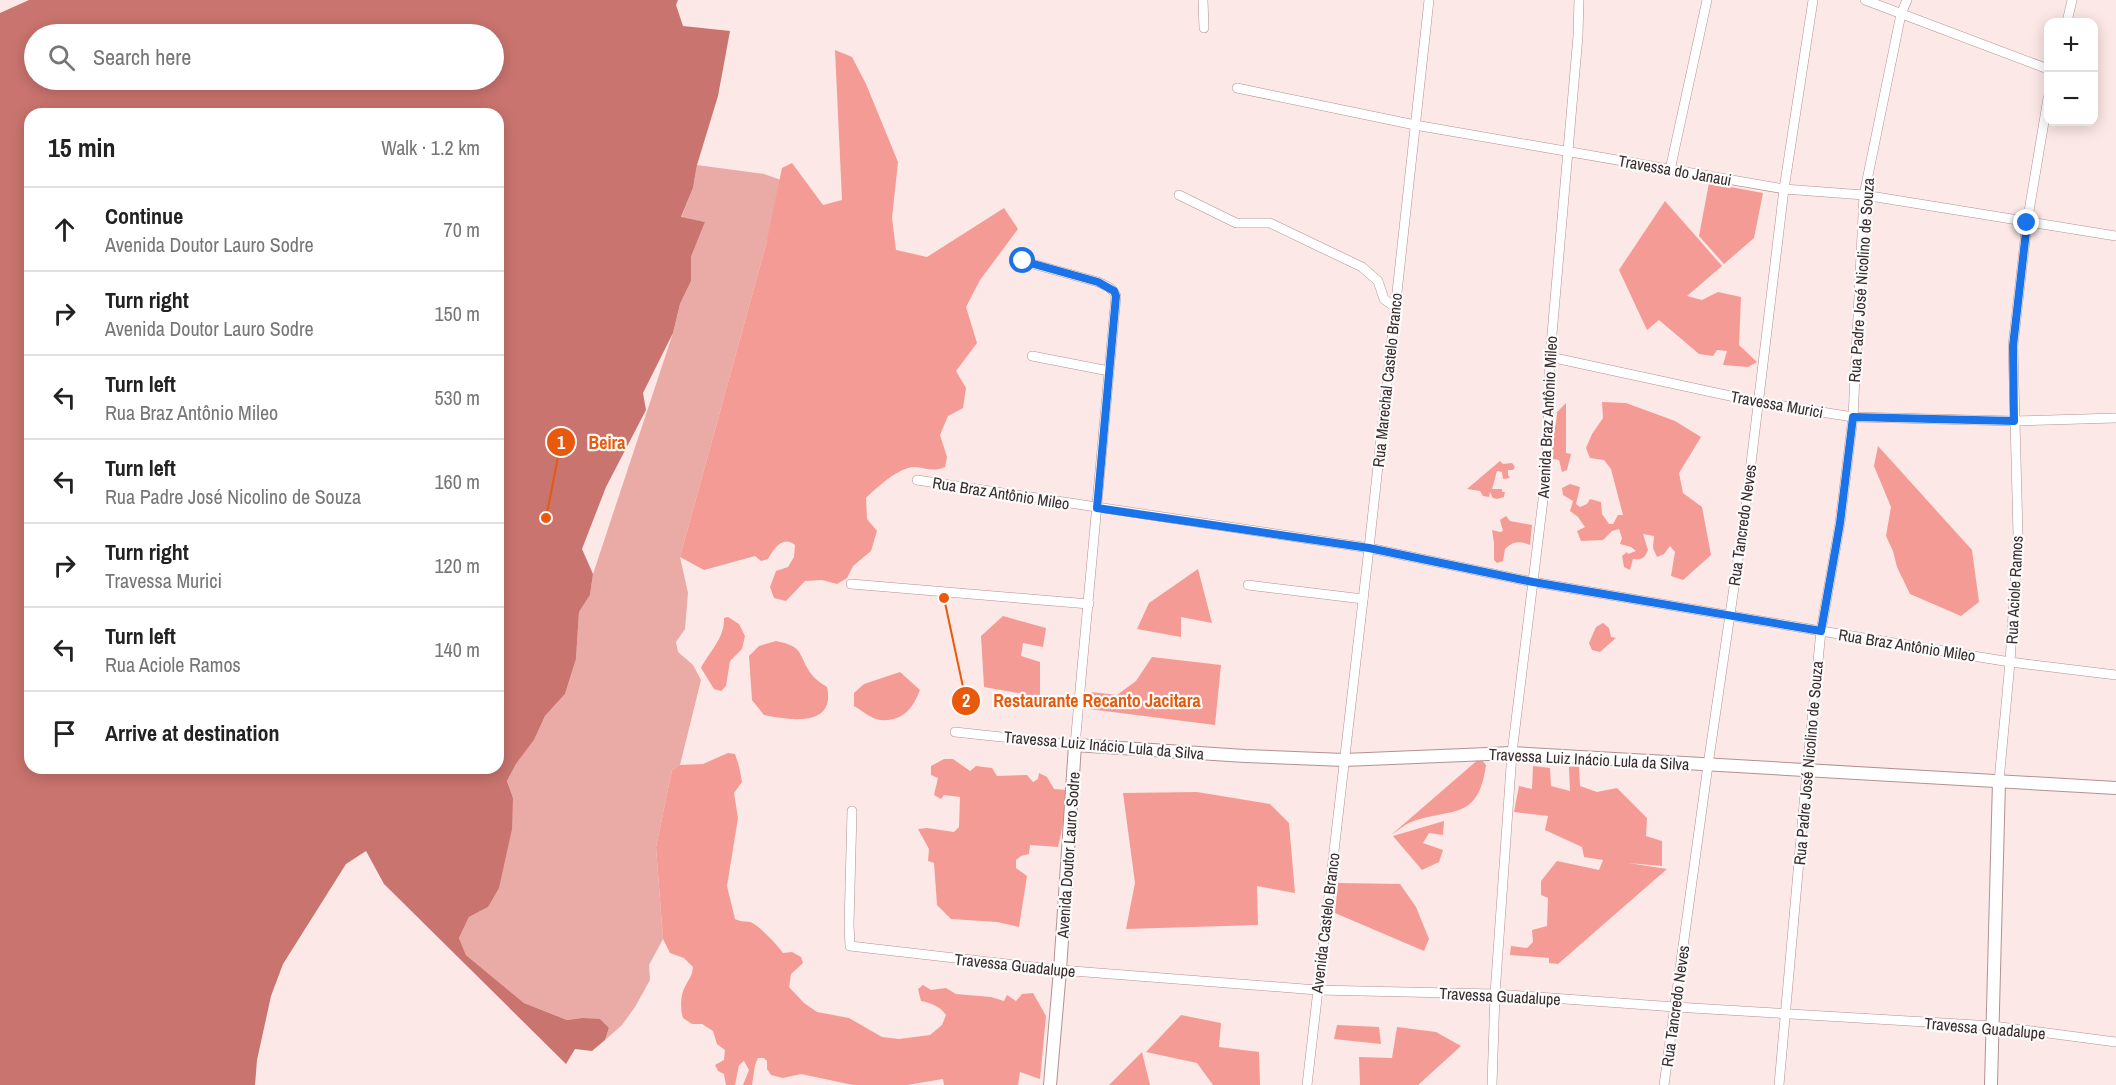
<!DOCTYPE html>
<html lang="en">
<head>
<meta charset="utf-8">
<style>
	:root { --surface:#fff; --page:#f2f2f2; --text:#222; --muted:#767676; --line:#e0e0e0 }
	body { margin:0; font-family:"Archivo Narrow",sans-serif; background:var(--page); color:var(--text) }
	.controls { position:absolute; right:18px; top:18px; display:grid; overflow:hidden; border-radius:12px; box-shadow:0 3px 15px #0003 }
	.controls button { width:54px; height:54px; display:grid; place-items:center; padding:0; border:0; border-bottom:2px solid var(--line); background:var(--surface); color:var(--text); font:30px sans-serif }
	.stop { position:absolute; width:18px; height:18px; margin:-14px; border:4px solid #1a73e8; border-radius:50%; background:#fff }
	.stop.end { background:#1a73e8; border-color:#fff; box-shadow:0 2px 6px #0008 }
	.list { margin:0; padding:0; list-style:none }
	h2 { display:flex; justify-content:space-between; align-items:center; height:78px; margin:0; padding:0 24px; font-size:26px }
	h2 small { font-size:20px; font-weight:400; color:var(--muted) }
	.list li { display:grid; grid-template-columns:39px 1fr auto; gap:18px; align-items:center; box-sizing:border-box; height:84px; padding:0 24px; border-top:2px solid var(--line) }
	.list b { display:block; font-size:22px; white-space:nowrap }
	.list p { margin:0; font-size:20px; white-space:nowrap; color:var(--muted) }
	.list em { font-size:20px; font-style:normal; color:var(--muted) }
	.icon { flex:none; width:33px; height:33px; fill:none; stroke:currentColor; stroke-width:2; stroke-linecap:round; stroke-linejoin:round }
	.map { position:relative; flex:none; width:2116px; height:1085px; overflow:hidden }
	.search { position:absolute; background:var(--surface); box-shadow:0 3px 15px #0003; left:24px; top:24px; width:480px; height:66px; display:flex; align-items:center; gap:15px; box-sizing:border-box; padding:0 21px; border-radius:33px; color:var(--muted); font-size:22px }
	.panel { position:absolute; background:var(--surface); box-shadow:0 3px 15px #0003; left:24px; top:108px; width:480px; height:666px; border-radius:18px }
	.map>svg:first-child { display:block }
</style>
</head>
<body>
<div class="map">
<svg width="2116" height="1085" viewBox="0 0 2116 1085">
	<rect width="100%" height="100%" fill="#fce8e6"/>
	<polygon fill="#eaaba6" points="697,165 764,174 781,180 765,248 680,557 688,593 685,629 676,642 678,652 693,665 701,680 680,765 672,770 656,847 663,939 649,965 650,980 635,1007 622,1025 605,1040 609,1028 582,1018 567,1020 524,1003 466,955 459,938 469,917 488,907 513,798 507,781 516,764 534,740 545,716 565,694 576,659 579,612 590,595 593,574 673,333 680,304 691,281 691,257 705,222 681,218 693,188"/>
	<g fill="#f59b95">
		<path d="M835,50L852,57L866,84L898,162L892,218L896,250L927,257L1004,208L1018,229L980,280L966,307L977,343L956,371L966,388L963,408L948,416L940,435L947,457L945,467C929,474 921,464 908,468C894,472 876,488 866,498L867,519L877,531L871,551L853,566L847,578L837,584L822,580L805,581L786,601L774,598L770,587L776,571L788,567L794,557L795,545C782,535 774,549 768,559L761,561L755,556L704,570L680,557L765,248L782,168L792,163L823,205L842,200Z"/>
		<polygon points="1709,183 1763,193 1754,238 1724,264 1699,236"/>
		<polygon points="1665,201 1722,266 1687,296 1702,300 1718,292 1741,297 1739,345 1757,362 1748,367 1723,365 1727,351 1717,350 1713,356 1699,354 1659,320 1647,330 1619,270"/>
		<path d="M1602,402L1626,403L1675,421L1701,437L1679,473L1683,493L1702,507L1711,555L1683,580L1671,576L1675,552L1670,546L1664,554L1657,557L1653,548L1654,536L1643,534L1648,550C1644,559 1642,560 1633,559L1630,570L1624,567L1622,556L1627,552L1628,554L1636,551L1631,547L1620,544L1622,538L1619,529L1612,531L1603,540L1581,541L1577,531L1585,527L1578,517L1570,511L1573,501L1563,495L1562,488L1570,484L1580,487L1576,504L1580,507L1587,504L1590,499L1601,502L1602,514L1609,524H1613L1618,515H1623L1611,469L1604,460L1590,458L1586,448L1592,434L1603,418Z"/>
		<path d="M1566,403V453L1571,454L1567,470L1562,472L1559,460L1553,459C1549,443 1557,428 1557,412Z"/>
		<polygon points="1878,446 1972,550 1979,602 1961,616 1910,594 1897,567 1893,551 1886,536 1891,507 1874,466"/>
		<polygon points="1500,461 1503,464 1512,463 1515,467 1513,470 1508,470 1508,475 1510,478 1503,479 1502,472 1497,471 1492,489 1502,489 1502,492 1505,492 1504,497 1497,499 1493,498 1490,492 1489,497 1483,496 1480,491 1467,489"/>
		<path d="M1506,516L1510,521L1532,525L1530,545C1519,541 1514,541 1505,549L1503,561L1497,563L1494,560V543L1492,530L1500,532L1503,531L1500,520Z"/>
		<polygon points="1198,569 1212,623 1181,617 1181,637 1137,629 1149,603"/>
		<polygon points="1003,616 1046,628 1043,647 1023,643 1021,656 1040,662 1040,697 984,687 981,636"/>
		<path d="M728,617L739,624L745,636L742,649L730,661L726,686L721,691L714,689L701,668C709,652 725,638 724,618Z"/>
		<polygon points="1603,623 1609,628 1611,637 1616,638 1600,652 1592,650 1589,643 1596,627"/>
		<path d="M776,641C806,647 797,655 812,675C816,680 822,684 827,687C836,728 789,720 764,715L752,700L749,656L759,646Z"/>
		<polygon points="1152,657 1221,665 1215,725 1089,709 1091,692 1117,695 1136,681"/>
		<path d="M900,672L920,690C913,708 903,722 880,720C872,719 861,710 854,706V693L864,684Z"/>
		<path d="M728,753L735,754L739,766L742,782L734,793L738,818L727,886L735,919C741,922 744,921 750,922C758,924 778,946 783,953L792,952L801,957L803,963L791,974L789,987L804,1003L817,1012L849,1018L882,1037L899,1039L930,1035L942,1025L946,1015C940,1006 931,1003 921,1001L918,989L923,985L931,990L946,988L956,994L991,997L1004,1001L1007,995L1016,1001L1022,994L1033,993L1046,1016L1040,1079L1020,1072L1018,1085H944L943,1079L907,1085H853L801,1074L783,1078L771,1075L767,1069V1061L764,1058H758L755,1065L752,1085H743L749,1070L744,1061L739,1065L735,1085H726L724,1074L718,1071L715,1065L724,1060L725,1050L717,1044L713,1031L702,1024H692L683,1018C680,1008 680,994 686,985C690,977 692,976 693,967L684,958L670,953L663,939L656,847L672,770L680,765L703,764Z"/>
		<path d="M1480,758L1486,765C1478,822 1452,807 1411,822C1404,825 1397,831 1391,835Z"/>
		<polygon points="944,759 953,759 970,771 976,766 992,768 997,776 1027,775 1033,782 1038,779 1039,773 1047,777 1054,789 1066,790 1065,816 1058,847 1030,845 1029,854 1021,856 1016,860 1016,868 1027,876 1019,927 997,922 951,919 937,905 934,863 928,861 929,849 918,829 927,828 954,832 959,827 960,797 944,795 941,799 934,795 938,778 931,775 931,766"/>
		<polygon points="1533,766 1550,768 1551,786 1570,791 1569,767 1579,766 1580,786 1597,792 1617,788 1647,818 1646,836 1662,841 1662,866 1628,863 1667,869 1558,964 1549,963 1549,958 1510,955 1511,946 1527,948 1533,942 1532,930 1547,926 1548,898 1541,895 1541,881 1557,861 1599,870 1603,860 1584,857 1582,847 1545,830 1548,816 1514,812 1519,786 1532,789"/>
		<polygon points="1197,792 1270,804 1289,823 1295,893 1257,886 1258,925 1126,929 1135,883 1123,793"/>
		<polygon points="1444,821 1443,835 1429,833 1423,843 1443,850 1439,862 1422,870 1393,836"/>
		<polygon points="1338,883 1400,884 1416,907 1429,939 1424,951 1335,913"/>
		<polygon points="1181,1015 1221,1023 1219,1047 1259,1052 1260,1085 1213,1085 1197,1063 1146,1052"/>
		<polygon points="1337,1025 1379,1027 1381,1044 1334,1039"/>
		<polygon points="1397,1027 1436,1032 1461,1046 1418,1085 1360,1085 1359,1057 1392,1058"/>
		<polygon points="1142,1052 1150,1085 1109,1085"/>
	</g>
	<path fill="#ca746f" fill-rule="evenodd" d="M29,0H678L676,5L683,26L730,31L718,96L697,165L693,188L681,217L705,222L691,257V281L680,304L673,333L643,393L646,410L606,487L582,549L593,574L590,595L579,612L576,659L565,694L545,716L534,740L516,764L507,781L513,798L512,829L499,888L488,907L469,917L459,938L466,955L524,1003L567,1020L582,1018L600,1019L609,1028L605,1040L592,1051L575,1049L566,1064L384,884L366,851L346,864L283,964L271,996L257,1060L255,1085H0V13ZM34,34H494V80H34ZM30,114H498V768H30Z"/>
	<g fill="none" stroke-linecap="round" stroke-linejoin="round">
		<g stroke="#b19290" stroke-width="10">
			<g id="minor">
				<polyline points="1203,0 1204,28"/>
				<polyline points="1865,0 2048,69"/>
				<polyline points="2067,22 2072,0"/>
				<polyline points="1237,88 1415,125 1784,189 1864,195 2116,236"/>
				<polyline points="1670,170 1707,0"/>
				<polyline points="1179,195 1236,223 1270,223 1362,267 1378,281 1384,299 1395,307"/>
				<polyline points="1032,356 1109,371"/>
				<polyline points="1550,357 1758,402 1853,417 2014,421 2116,418"/>
				<polyline points="917,480 1369,548 1533,582 1821,631 2010,662 2116,675"/>
				<polyline points="851,584 1089,604"/>
				<polyline points="1248,585 1363,599"/>
				<path d="M955,732L1075,745L1116,296C1113,288 1106,286 1098,282L1022,261"/>
				<polyline points="1999,781 2010,662 2018,534 2013,346 2027,223 2048,98"/>
				<polyline points="852,811 849,925 850,946 1060,970 1317,990 1495,994 1675,1007 1993,1026 2116,1042"/>
				<polyline points="1307,1085 1369,548 1429,0"/>
				<polyline points="1492,1085 1495,994 1512,753 1547,467 1550,357 1578,36 1579,0"/>
				<polyline points="1664,1085 1708,765 1746,505 1784,189 1813,0"/>
				<polyline points="1779,1085 1807,771 1821,631 1840,523 1853,417 1864,195 1901,14 1907,0"/>
			</g>
		</g>
		<g stroke="#b19290" stroke-width="14">
			<g id="tertiary">
				<polyline points="1050,1085 1060,970 1075,745 1245,756 1344,760 1512,753 2116,788"/>
				<polyline points="1991,1085 1999,781"/>
			</g>
		</g>
		<use href="#minor" stroke="#fff" stroke-width="9"/>
		<use href="#tertiary" stroke="#fff" stroke-width="12"/>
	</g>
	<g fill="none" stroke-linecap="round" stroke-linejoin="round">
		<polyline stroke="#1a73e8" stroke-width="8" points="1023,261 1098,282 1114,291 1116,296 1097,508 1369,548 1533,582 1821,631 1840,523 1853,417 2014,421 2013,346 2027,223"/>
	</g>
	<g text-anchor="middle" dominant-baseline="central" stroke-width="4.5" stroke-linejoin="round" paint-order="stroke">
		<g font-size="16" fill="#392c2b" stroke="#fbfbfb">
			<text transform="translate(1675 170) rotate(10)">Travessa do Janaui</text>
			<text transform="translate(1861 280) rotate(-86)">Rua Padre José Nicolino de Souza</text>
			<text transform="translate(1387 380) rotate(-84)">Rua Marechal Castelo Branco</text>
			<text transform="translate(1777 404) rotate(10)">Travessa Murici</text>
			<text transform="translate(1547 417) rotate(-87)">Avenida Braz Antônio Mileo</text>
			<text transform="translate(1001 493) rotate(9)">Rua Braz Antônio Mileo</text>
			<text transform="translate(1742 525) rotate(-82)">Rua Tancredo Neves</text>
			<text transform="translate(2014 590) rotate(-87)">Rua Aciole Ramos</text>
			<text transform="translate(1907 645) rotate(9)">Rua Braz Antônio Mileo</text>
			<text transform="translate(1104 745) rotate(5)">Travessa Luiz Inácio Lula da Silva</text>
			<text transform="translate(1589 759) rotate(3)">Travessa Luiz Inácio Lula da Silva</text>
			<text transform="translate(1808 763) rotate(-85)">Rua Padre José Nicolino de Souza</text>
			<text transform="translate(1068 855) rotate(-86)">Avenida Doutor Lauro Sodre</text>
			<text transform="translate(1325 923) rotate(-83)">Avenida Castelo Branco</text>
			<text transform="translate(1015 965) rotate(6)">Travessa Guadalupe</text>
			<text transform="translate(1500 996) rotate(3)">Travessa Guadalupe</text>
			<text transform="translate(1675 1006) rotate(-82)">Rua Tancredo Neves</text>
			<text transform="translate(1985 1028) rotate(5)">Travessa Guadalupe</text>
		</g>
	</g>
	<path fill="none" stroke="#e8590c" stroke-width="2" d="M546 518L561 442M944 598L966 701"/>
	<g fill="#e8590c" stroke="#fbfbfb" stroke-width="2">
		<circle cx="546" cy="518" r="6"/>
		<circle cx="944" cy="598" r="6"/>
		<circle cx="561" cy="442" r="15"/>
		<circle cx="966" cy="701" r="15"/>
	</g>
	<g font-size="18" text-anchor="middle" font-weight="bold" fill="#fff">
		<text x="561" y="449">1</text>
		<text x="966" y="707">2</text>
	</g>
	<g font-size="18" text-anchor="middle" font-weight="bold" fill="#e8590c" stroke="#fbfbfb" stroke-width="4.5" stroke-linejoin="round" paint-order="stroke">
		<text x="607" y="449">Beira</text>
		<text x="1097" y="707">Restaurante Recanto Jacitara</text>
	</g>
</svg>
<div class="controls">
<button>+</button>
<button>−</button>
</div>
<div class="stop" style="left:1023px;top:261px"></div>
<div class="stop end" style="left:2027px;top:223px"></div>
<div class="search"><svg class="icon" aria-label="search" viewBox="0 0 24 24"><circle cx="10" cy="10" r="6"/><path d="M15 15l6 6"/></svg>Search here</div>
<section class="panel">
<h2>15 min<small>Walk · 1.2 km</small></h2>
<ul class="list">
<li><svg class="icon" aria-label="ahead" viewBox="0 0 24 24"><path d="M12 20V5M6 11l6-6 6 6"/></svg><div><b>Continue</b><p>Avenida Doutor Lauro Sodre</p></div><em>70 m</em></li>
<li><svg class="icon" aria-label="right" viewBox="0 0 24 24"><path d="M7 20v-9h11M14 6l5 5-5 5"/></svg><div><b>Turn right</b><p>Avenida Doutor Lauro Sodre</p></div><em>150 m</em></li>
<li><svg class="icon" aria-label="left" viewBox="0 0 24 24"><path d="M17 20v-9H6M10 6l-5 5 5 5"/></svg><div><b>Turn left</b><p>Rua Braz Antônio Mileo</p></div><em>530 m</em></li>
<li><svg class="icon" aria-label="left" viewBox="0 0 24 24"><path d="M17 20v-9H6M10 6l-5 5 5 5"/></svg><div><b>Turn left</b><p>Rua Padre José Nicolino de Souza</p></div><em>160 m</em></li>
<li><svg class="icon" aria-label="right" viewBox="0 0 24 24"><path d="M7 20v-9h11M14 6l5 5-5 5"/></svg><div><b>Turn right</b><p>Travessa Murici</p></div><em>120 m</em></li>
<li><svg class="icon" aria-label="left" viewBox="0 0 24 24"><path d="M17 20v-9H6M10 6l-5 5 5 5"/></svg><div><b>Turn left</b><p>Rua Aciole Ramos</p></div><em>140 m</em></li>
<li><svg class="icon" aria-label="arrive" viewBox="0 0 24 24"><path d="M6 21V4h12l-3 4 3 4H6"/></svg><div><b>Arrive at destination</b></div></li>
</ul>
</section>
</div>
</body>
</html>
